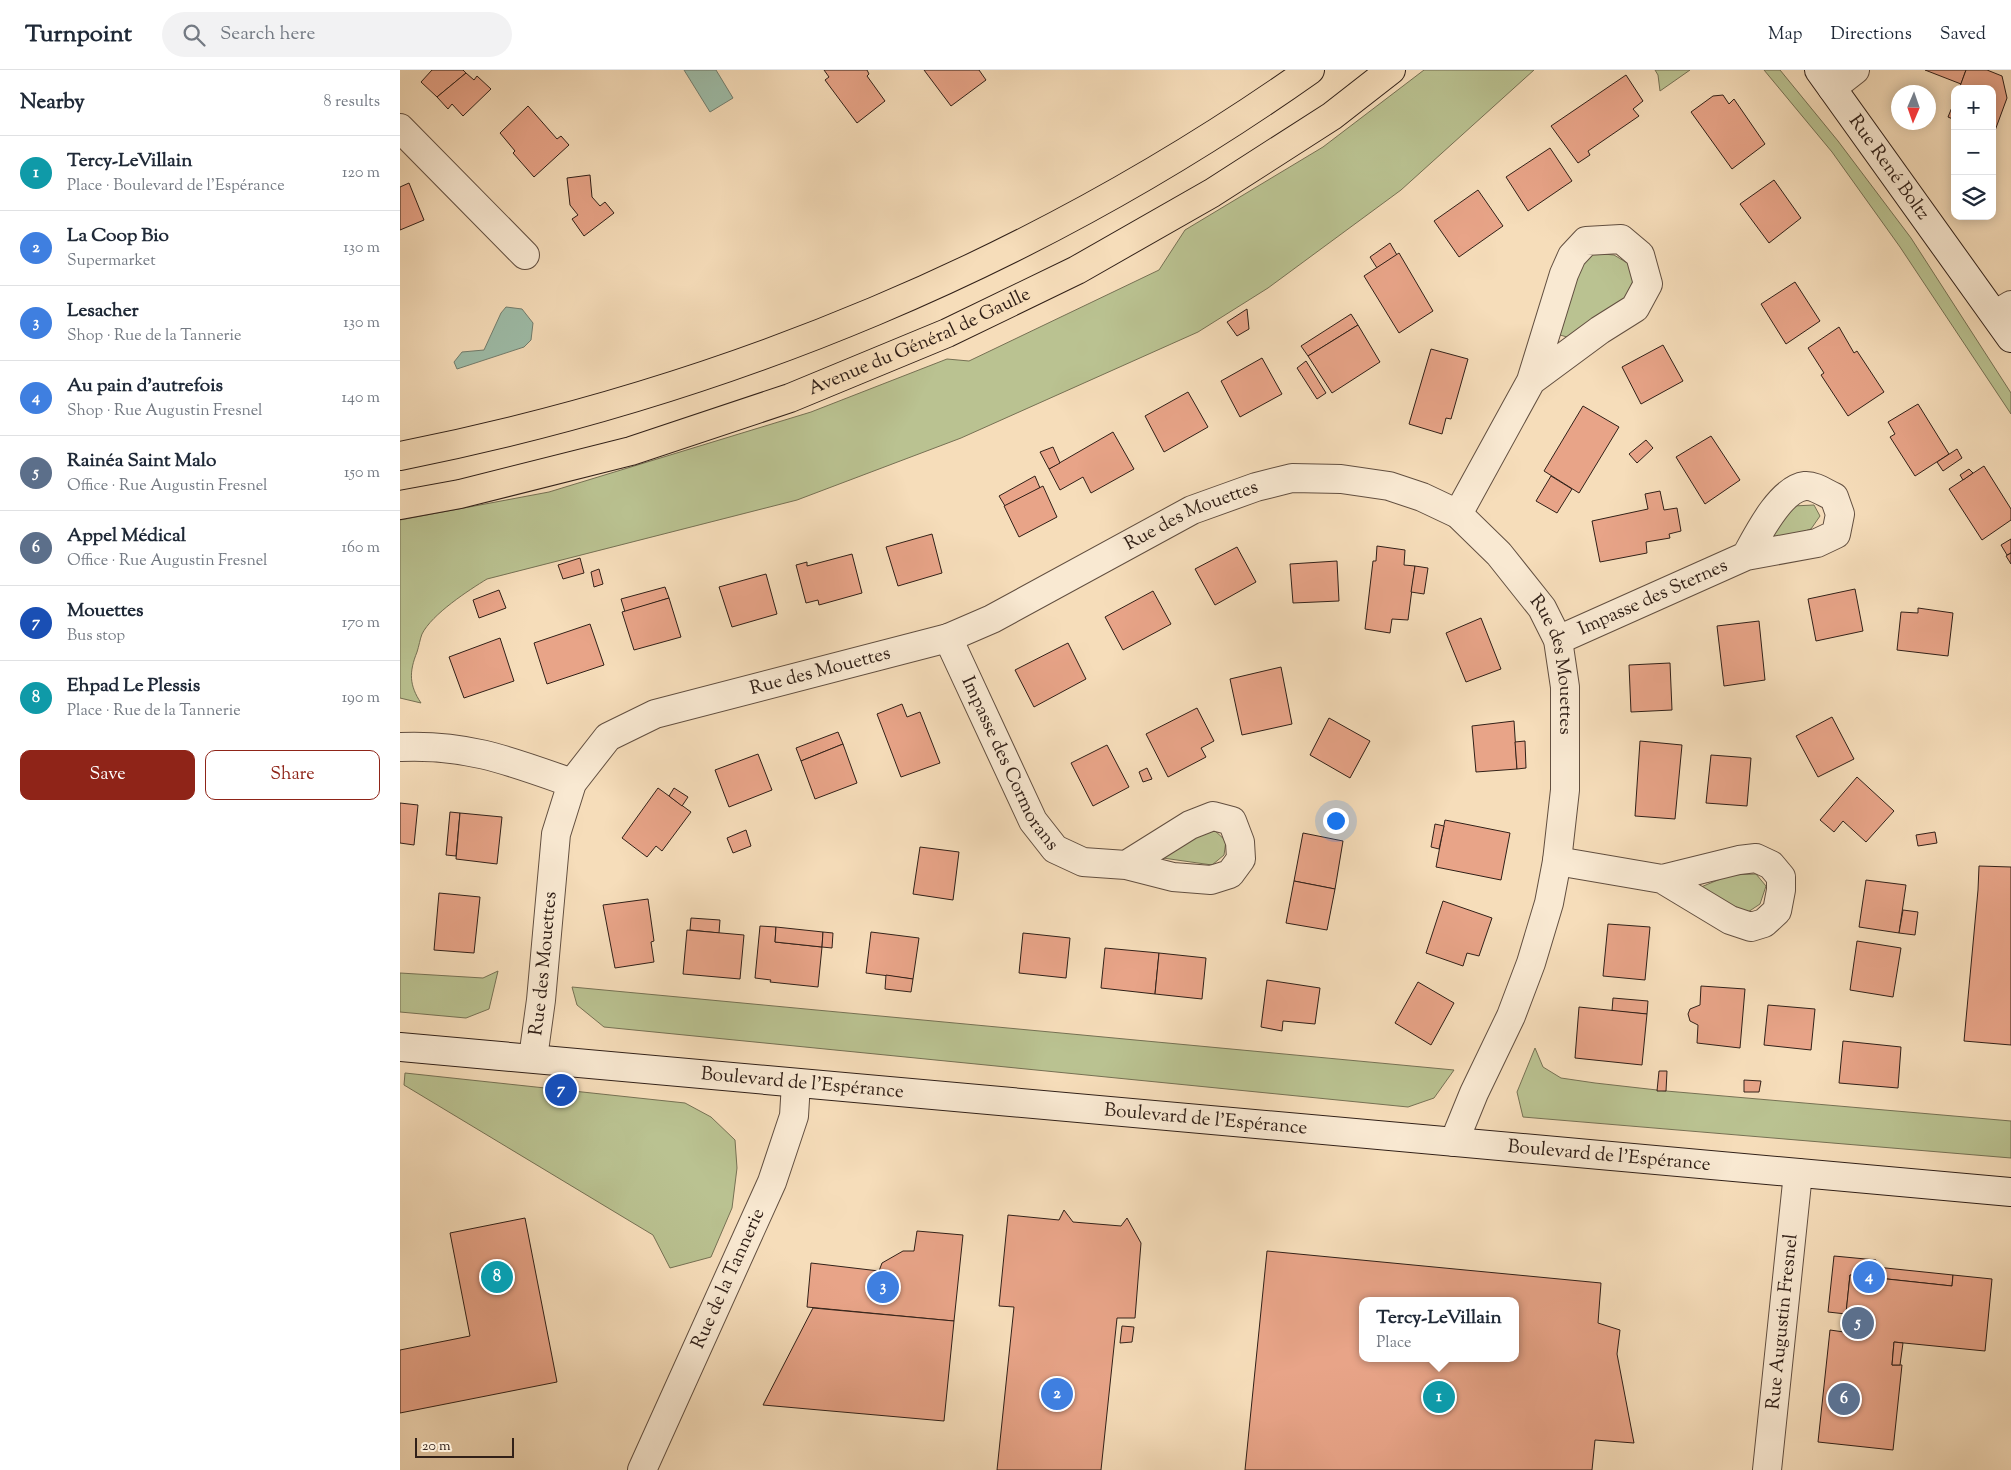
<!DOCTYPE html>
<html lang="en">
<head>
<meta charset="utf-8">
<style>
	:root { --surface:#fff; --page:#f2f2f3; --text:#1f2937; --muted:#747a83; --line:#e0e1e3; --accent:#8f2418 }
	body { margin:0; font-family:"Sorts Mill Goudy",serif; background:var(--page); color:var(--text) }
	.controls { position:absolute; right:15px; top:15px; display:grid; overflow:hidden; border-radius:10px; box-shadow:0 2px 12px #0003 }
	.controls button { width:45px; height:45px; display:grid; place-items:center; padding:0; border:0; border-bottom:1px solid var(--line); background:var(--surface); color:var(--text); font:25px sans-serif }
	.compass { position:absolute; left:1491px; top:15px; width:45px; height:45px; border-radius:50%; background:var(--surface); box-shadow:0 2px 12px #0003; rotate:182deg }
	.scale { position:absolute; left:15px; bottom:12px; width:99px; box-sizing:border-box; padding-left:5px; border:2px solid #312018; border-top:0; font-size:14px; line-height:18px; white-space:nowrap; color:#312018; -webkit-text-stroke:4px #f9e9d2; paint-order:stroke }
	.you { position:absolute; left:935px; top:750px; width:18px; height:18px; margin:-12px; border:4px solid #fff; border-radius:50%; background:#1a73e8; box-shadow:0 0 0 8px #1a73e833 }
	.badge { display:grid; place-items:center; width:32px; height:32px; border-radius:50%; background:var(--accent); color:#fff; font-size:16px; font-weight:700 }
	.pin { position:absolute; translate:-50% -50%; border:2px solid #fff; box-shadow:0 1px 5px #0006 }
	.popup { position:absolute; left:959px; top:1227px; width:160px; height:65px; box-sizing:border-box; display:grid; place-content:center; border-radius:10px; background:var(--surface); filter:drop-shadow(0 1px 4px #0005); font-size:16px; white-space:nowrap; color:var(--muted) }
	.popup b { font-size:19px; color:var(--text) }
	.popup::after { content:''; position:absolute; left:50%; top:100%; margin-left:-10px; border:10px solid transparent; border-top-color:var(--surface) }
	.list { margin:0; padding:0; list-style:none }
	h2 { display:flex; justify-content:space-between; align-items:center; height:65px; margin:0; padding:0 20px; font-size:21px }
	h2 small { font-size:16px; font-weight:400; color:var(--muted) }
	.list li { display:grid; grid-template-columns:32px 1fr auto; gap:15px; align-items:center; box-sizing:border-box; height:75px; padding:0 20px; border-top:1px solid var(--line) }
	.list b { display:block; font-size:19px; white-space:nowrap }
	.list p { margin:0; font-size:16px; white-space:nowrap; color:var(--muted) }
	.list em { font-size:16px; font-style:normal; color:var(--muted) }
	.actions { display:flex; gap:10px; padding:15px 20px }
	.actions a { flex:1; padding:11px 0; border:1px solid var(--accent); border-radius:10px; text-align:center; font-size:18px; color:var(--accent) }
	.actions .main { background:var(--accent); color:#fff }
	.icon { flex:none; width:28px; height:28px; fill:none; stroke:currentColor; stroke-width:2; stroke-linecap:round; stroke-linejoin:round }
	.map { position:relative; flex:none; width:1611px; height:1400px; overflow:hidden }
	header { display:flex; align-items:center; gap:30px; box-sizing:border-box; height:70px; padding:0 25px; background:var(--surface); border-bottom:1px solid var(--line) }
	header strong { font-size:24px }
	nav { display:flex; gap:28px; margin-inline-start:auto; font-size:18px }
	.search { width:350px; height:45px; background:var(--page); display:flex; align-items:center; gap:12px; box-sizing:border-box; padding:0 18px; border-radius:28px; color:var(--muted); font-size:19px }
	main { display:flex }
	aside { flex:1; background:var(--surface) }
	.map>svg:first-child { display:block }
</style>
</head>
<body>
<header>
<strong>Turnpoint</strong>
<div class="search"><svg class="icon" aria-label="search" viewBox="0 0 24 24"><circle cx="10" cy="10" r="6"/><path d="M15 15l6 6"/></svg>Search here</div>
<nav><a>Map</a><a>Directions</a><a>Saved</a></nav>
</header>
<main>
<aside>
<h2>Nearby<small>8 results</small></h2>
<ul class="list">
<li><span class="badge" style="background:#0f9aa8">1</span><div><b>Tercy-LeVillain</b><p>Place · Boulevard de l'Espérance</p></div><em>120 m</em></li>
<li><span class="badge" style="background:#3f7fe0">2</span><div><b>La Coop Bio</b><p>Supermarket</p></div><em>130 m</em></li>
<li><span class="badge" style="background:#3f7fe0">3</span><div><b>Lesacher</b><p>Shop · Rue de la Tannerie</p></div><em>130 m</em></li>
<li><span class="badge" style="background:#3f7fe0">4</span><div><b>Au pain d'autrefois</b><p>Shop · Rue Augustin Fresnel</p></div><em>140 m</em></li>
<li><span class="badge" style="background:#5c6f8a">5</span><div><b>Rainéa Saint Malo</b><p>Office · Rue Augustin Fresnel</p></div><em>150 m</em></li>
<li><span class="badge" style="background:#5c6f8a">6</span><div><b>Appel Médical</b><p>Office · Rue Augustin Fresnel</p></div><em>160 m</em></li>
<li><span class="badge" style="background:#1a4fb4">7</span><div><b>Mouettes</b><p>Bus stop</p></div><em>170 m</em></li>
<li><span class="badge" style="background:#0f9aa8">8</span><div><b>Ehpad Le Plessis</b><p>Place · Rue de la Tannerie</p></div><em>190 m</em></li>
</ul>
<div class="actions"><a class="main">Save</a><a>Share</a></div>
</aside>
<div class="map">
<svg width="1611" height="1400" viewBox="0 0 1611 1400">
	<rect width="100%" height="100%" fill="#f6ddba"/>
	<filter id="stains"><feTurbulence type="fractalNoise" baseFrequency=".004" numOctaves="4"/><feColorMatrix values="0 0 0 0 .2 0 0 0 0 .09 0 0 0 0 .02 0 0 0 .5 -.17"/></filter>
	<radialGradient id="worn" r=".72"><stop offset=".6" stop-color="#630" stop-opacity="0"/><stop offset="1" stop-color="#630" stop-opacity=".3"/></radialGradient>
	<g fill="#bac291" stroke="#767154">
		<path d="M1024,0H1134L1001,120L868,218L798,262L561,368L397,430L87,509C69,520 32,544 22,564C20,569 19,576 17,582C9,602 9,615 21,633L0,628V450L149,422L411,342L547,289L569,291L759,200L785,160L923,77Z"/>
		<polygon points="1255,0 1290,0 1260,21 1258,5"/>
		<polygon points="1364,0 1380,0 1438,71 1511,168 1611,323 1611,344 1500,177 1432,82"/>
		<polygon points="1192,183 1214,185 1229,194 1233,211 1225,229 1167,267 1160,265 1178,201"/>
		<polygon points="1414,435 1420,446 1411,459 1388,467 1367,470 1393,436"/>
		<polygon points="813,759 826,771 824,785 812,795 763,788 793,763"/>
		<polygon points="1356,804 1366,816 1360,834 1348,842 1322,831 1301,817 1330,805"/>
		<polygon points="98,901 89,939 66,948 0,942 0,903 83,908"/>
		<polygon points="172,917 1054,1000 1034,1028 1008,1037 204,957 177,935"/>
		<polygon points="1135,978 1143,997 1161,1008 1195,1013 1266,1021 1611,1051 1611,1088 1123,1047 1117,1022"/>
		<polygon points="5,1003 285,1033 311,1047 335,1070 337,1098 332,1138 311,1187 270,1198 253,1165 4,1015"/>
	</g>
	<g fill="#9ebda9" stroke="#727e6f">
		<polygon points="284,0 316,0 333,28 310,42"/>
		<polygon points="106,237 122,239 133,253 131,270 124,277 57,299 54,292 62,282 84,280 101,243"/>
	</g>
	<g fill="#e8a488" stroke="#312018" fill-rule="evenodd">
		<polygon points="32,0 63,0 66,3 37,27 21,12"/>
		<polygon points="424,0 467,0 469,4 467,6 485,31 457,53 425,10 429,7"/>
		<polygon points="524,0 579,0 586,10 551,36"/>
		<polygon points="1525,0 1566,0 1561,14"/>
		<polygon points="1566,0 1587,0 1602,6 1607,28 1593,66 1592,19 1559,19"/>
		<polygon points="66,3 74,10 77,6 91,19 63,46 52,34 48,39 37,27"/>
		<polygon points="1226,5 1243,31 1233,39 1239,46 1188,81 1190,85 1178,93 1151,56"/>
		<polygon points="1323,25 1329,34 1334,29 1365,74 1332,99 1291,42 1313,26"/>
		<polygon points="1555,30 1555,50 1548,47"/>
		<polygon points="128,36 157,69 161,66 169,75 134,107 113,83 115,81 100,63"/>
		<polygon points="1150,78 1172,111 1128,141 1106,107"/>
		<polygon points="190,105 192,127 200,136 205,132 214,143 184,166 172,149 178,145 170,135 167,108"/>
		<polygon points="1374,110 1401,148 1369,173 1340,134"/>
		<polygon points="9,113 24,150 0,160 0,117"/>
		<polygon points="1078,120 1103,156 1059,187 1034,151"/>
		<polygon points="990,173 997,185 977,198 970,187"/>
		<polygon points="999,183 1033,241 999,263 964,206"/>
		<polygon points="1395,212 1420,251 1386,274 1361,234"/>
		<polygon points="847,239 849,259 837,266 827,252"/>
		<polygon points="951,244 958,255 908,286 901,276"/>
		<polygon points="958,255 980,292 932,323 908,286"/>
		<polygon points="1439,257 1454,283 1457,281 1484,322 1448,346 1421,305 1424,303 1408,278"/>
		<polygon points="1263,275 1283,311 1241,334 1222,297"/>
		<polygon points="1031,279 1068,289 1051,349 1046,348 1042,364 1009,354"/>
		<polygon points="862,288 882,324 840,347 821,311"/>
		<polygon points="906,291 926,323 917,329 897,298"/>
		<polygon points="788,322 808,357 764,382 745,346"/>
		<polygon points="1518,334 1549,384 1515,406 1490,367 1495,364 1488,352"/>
		<polygon points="1183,336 1219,357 1179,423 1144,401"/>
		<polygon points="713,362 734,399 691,423 683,407 660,420 649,399"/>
		<polygon points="1311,366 1340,410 1305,434 1276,387"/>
		<polygon points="1246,370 1253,378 1237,393 1229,384"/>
		<polygon points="653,377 660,393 649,399 640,382"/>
		<polygon points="1557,379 1562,388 1543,401 1537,392"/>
		<polygon points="1584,396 1611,439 1611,450 1582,470 1549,419"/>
		<polygon points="1569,399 1573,403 1563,410 1560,405"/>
		<polygon points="635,406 640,418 605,436 599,426"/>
		<polygon points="1151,406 1172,419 1157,443 1136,431"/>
		<polygon points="643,416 657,447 619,467 604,436"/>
		<polygon points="1260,421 1264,440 1277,438 1281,461 1269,464 1270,468 1246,472 1247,483 1200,492 1192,451 1248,439 1245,424"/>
		<polygon points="532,464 542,503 498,516 486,477"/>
		<polygon points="1611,469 1611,483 1607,485 1601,475"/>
		<polygon points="977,476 1005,480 1004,495 1015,496 1008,550 992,549 990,563 965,559 973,491 976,491"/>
		<polygon points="837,477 856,512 815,535 795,499"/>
		<polygon points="1611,483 1611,494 1606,486"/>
		<polygon points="452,484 462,523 419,535 418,530 406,533 396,495 407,492 407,496"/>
		<polygon points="180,488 184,503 163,509 158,495"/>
		<polygon points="937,491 939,531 893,533 890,494"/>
		<polygon points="1015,496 1028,498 1024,524 1011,522"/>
		<polygon points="199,499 203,514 194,517 191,502"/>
		<polygon points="366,504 377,544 332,557 319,517"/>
		<polygon points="265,517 269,528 225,542 221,529"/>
		<polygon points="1455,519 1463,561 1416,571 1408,529"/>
		<polygon points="99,520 106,538 79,548 73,530"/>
		<polygon points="753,521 771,554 723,580 705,547"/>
		<polygon points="269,528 281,567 234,580 222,542"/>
		<polygon points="1518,538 1553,543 1548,586 1497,580 1501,542 1518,543"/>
		<polygon points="1081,548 1101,599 1066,612 1046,563"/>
		<polygon points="1359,551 1365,610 1324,616 1317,556"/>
		<polygon points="190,554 204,595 147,614 134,573"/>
		<polygon points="100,568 114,611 64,628 49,587"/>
		<polygon points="668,573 686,609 634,637 615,600"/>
		<polygon points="1270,593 1272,640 1231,642 1229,595"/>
		<polygon points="881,597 892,654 842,665 830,609"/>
		<polygon points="502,634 507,647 520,642 540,693 501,707 477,644"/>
		<polygon points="797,638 814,671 801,678 806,687 768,707 746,664"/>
		<polygon points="1432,647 1454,689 1418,707 1396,666"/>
		<polygon points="929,648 970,671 950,708 910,685"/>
		<polygon points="1114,651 1117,699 1076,702 1072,656"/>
		<polygon points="438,662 443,674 401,691 396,678"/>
		<polygon points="1125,671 1126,698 1117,699 1115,672"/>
		<polygon points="1240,671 1282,675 1275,749 1235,746"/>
		<polygon points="443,674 457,713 415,729 401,691"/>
		<polygon points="707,675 729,717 693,736 671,693"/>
		<polygon points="358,684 372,720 329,737 315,700"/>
		<polygon points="1311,685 1351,688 1347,736 1306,733"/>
		<polygon points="747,698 752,709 743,712 739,702"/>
		<polygon points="1457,707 1494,741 1466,772 1443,751 1434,762 1420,750"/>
		<polygon points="258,718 291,742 262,781 256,776 247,787 222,768"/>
		<polygon points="274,718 288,727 282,736 269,726"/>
		<polygon points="0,733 18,735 14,775 0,773"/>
		<polygon points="50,742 60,743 56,786 46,785"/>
		<polygon points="60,743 102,747 97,794 56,789"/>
		<polygon points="1045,750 1110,763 1101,810 1036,797"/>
		<polygon points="1035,754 1044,756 1039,779 1031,777"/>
		<polygon points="346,760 351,776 333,783 327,768"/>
		<polygon points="1535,762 1537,773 1518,776 1516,765"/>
		<polygon points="903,763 943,771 935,819 894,811"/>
		<polygon points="520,777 559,782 553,830 513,824"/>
		<polygon points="1579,796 1611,797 1611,975 1564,971 1578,820"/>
		<polygon points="1466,810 1506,815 1499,863 1459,857"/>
		<polygon points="894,811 935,819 927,860 886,853"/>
		<polygon points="39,823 80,827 74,883 34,880"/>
		<polygon points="248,829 254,871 251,872 254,892 215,898 203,835"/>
		<polygon points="1043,831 1092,848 1079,886 1067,883 1063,896 1026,883"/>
		<polygon points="1503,840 1518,842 1515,865 1499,863"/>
		<polygon points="291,848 320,850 319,863 290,860"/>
		<polygon points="1208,854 1250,857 1245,910 1203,906"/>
		<polygon points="360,856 376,857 375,872 422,877 418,917 370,912 371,910 355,908"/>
		<polygon points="376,857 423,862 422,877 375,872"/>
		<polygon points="287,860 344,865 340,909 283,904"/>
		<polygon points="423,862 433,863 432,878 422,877"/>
		<polygon points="471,862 519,868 513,909 466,903"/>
		<polygon points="623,863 670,868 666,908 619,903"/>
		<polygon points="1457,871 1501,878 1493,927 1450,920"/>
		<polygon points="705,878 759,883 755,924 701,918"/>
		<polygon points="759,883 806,888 802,929 755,924"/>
		<polygon points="486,905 513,909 511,922 485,919"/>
		<polygon points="867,910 920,918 915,954 883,951 882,961 861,957"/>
		<polygon points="1018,912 1054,933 1031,975 995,953"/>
		<polygon points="1301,916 1345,919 1340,978 1297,973 1298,955 1290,951 1288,944 1290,939 1300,935"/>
		<polygon points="1213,928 1248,931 1247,944 1212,941"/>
		<polygon points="1368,935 1415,939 1411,980 1364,975"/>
		<polygon points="1179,937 1247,944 1242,995 1175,988"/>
		<polygon points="1443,971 1501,977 1498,1018 1439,1013"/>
		<polygon points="1259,1001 1267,1001 1266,1021 1257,1021"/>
		<polygon points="1344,1010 1361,1011 1359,1022 1344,1022"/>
		<polygon points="664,1140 673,1152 721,1156 727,1148 741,1173 735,1248 717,1248 701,1400 597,1400 614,1237 599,1236 608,1145 659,1150"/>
		<polygon points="125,1148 157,1312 0,1343 0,1280 70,1266 50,1163"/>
		<polygon points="517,1161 563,1165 554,1251 407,1237 411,1193 479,1201 482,1193 503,1181 514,1181"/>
		<path d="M867,1181L1201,1213L1198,1253L1220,1260L1217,1284L1234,1373L1195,1370L1192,1400H845ZM963,1231H1115V1288H963Z"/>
		<polygon points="1434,1186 1476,1190 1476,1197 1553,1205 1552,1216 1450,1205 1446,1244 1428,1242"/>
		<polygon points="1450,1205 1552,1216 1553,1205 1592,1209 1585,1281 1494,1272 1492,1295 1502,1295 1493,1380 1418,1372 1430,1260 1444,1262"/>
		<polygon points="413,1238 554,1251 544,1351 363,1335"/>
		<polygon points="722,1256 734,1257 732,1272 720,1273"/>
		<polygon points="1494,1272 1503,1273 1500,1295 1492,1295"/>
	</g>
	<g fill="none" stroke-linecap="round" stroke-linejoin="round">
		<g stroke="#624f40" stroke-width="30">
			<g id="minor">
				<polyline points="1432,18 1455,0"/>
				<polyline points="0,58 125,185"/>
				<polyline points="1596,244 1611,235"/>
				<polyline points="1058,444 1131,311 1164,204 1172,186 1186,171 1221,169 1240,185 1248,214 1235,238 1200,260 1131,311"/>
				<path id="s1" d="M548,568L633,751L655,779L683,792L726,795L773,807L811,810L830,804L841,789L840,772L832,751L813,746L790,755L726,795"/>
				<path id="s2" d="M1158,570L1346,486L1417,473L1436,464L1440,444L1434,427C1425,423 1414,415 1405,416C1380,419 1357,466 1346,486"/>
				<path d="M0,677C67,674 110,691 172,713"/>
				<polyline points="1157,791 1262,809 1330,850 1351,857 1364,853 1377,841 1381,820 1381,807 1371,795 1356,788 1339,790 1262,809"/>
				<path id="s3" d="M133,988L141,930L156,764L172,713L208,667L255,644L548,568L592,549L792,440L856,417L892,408L941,409L989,416L1022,427L1058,444L1099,484L1142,538L1158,570L1165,617V720L1157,791L1149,833L1131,893L1111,946L1074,1023L1054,1072"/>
				<path id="s4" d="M242,1400L372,1112L394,1046L396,1013"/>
			</g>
		</g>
		<g stroke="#624f40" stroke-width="30">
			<g id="tertiary">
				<path id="s5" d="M1367,1400L1398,1103"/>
			</g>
		</g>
		<g stroke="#312018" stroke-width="30">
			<g id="secondary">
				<path id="s6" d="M1419,0L1611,268"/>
				<path id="s7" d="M0,977L1611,1122"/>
			</g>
		</g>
		<g stroke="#312018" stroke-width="30">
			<g id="primary">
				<path d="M0,386C327,321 637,193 910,0"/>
				<path id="s8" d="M0,435L60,424L231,381L390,328L547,263L677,200L812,123L932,46L991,0"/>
			</g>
		</g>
		<use href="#minor" stroke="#f9e9d2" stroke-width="28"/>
		<use href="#tertiary" stroke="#f9e9d2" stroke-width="28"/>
		<use href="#secondary" stroke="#f9e9d2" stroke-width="28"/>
		<use href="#primary" stroke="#f6ddba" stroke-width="28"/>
	</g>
	<g text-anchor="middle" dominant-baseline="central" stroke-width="5" stroke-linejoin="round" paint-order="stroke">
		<g font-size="19" fill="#312018" stroke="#f9e9d2">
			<text stroke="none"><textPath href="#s6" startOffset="120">Rue René Boltz</textPath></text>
			<text stroke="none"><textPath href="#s8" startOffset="546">Avenue du Général de Gaulle</textPath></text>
			<text stroke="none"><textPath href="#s3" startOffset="965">Rue des Mouettes</textPath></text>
			<text stroke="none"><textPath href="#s2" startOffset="104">Impasse des Sternes</textPath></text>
			<text stroke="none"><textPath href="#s3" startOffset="1430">Rue des Mouettes</textPath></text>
			<text stroke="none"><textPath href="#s3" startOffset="560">Rue des Mouettes</textPath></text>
			<text stroke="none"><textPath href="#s1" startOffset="140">Impasse des Cormorans</textPath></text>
			<text stroke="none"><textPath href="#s3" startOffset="95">Rue des Mouettes</textPath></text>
			<text stroke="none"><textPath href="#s7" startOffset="404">Boulevard de l'Espérance</textPath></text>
			<text stroke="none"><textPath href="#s7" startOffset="809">Boulevard de l'Espérance</textPath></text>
			<text stroke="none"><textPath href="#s7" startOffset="1214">Boulevard de l'Espérance</textPath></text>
			<text stroke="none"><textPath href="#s4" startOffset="210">Rue de la Tannerie</textPath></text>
			<text stroke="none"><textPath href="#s5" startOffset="149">Rue Augustin Fresnel</textPath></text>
		</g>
	</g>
	<rect width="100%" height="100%" filter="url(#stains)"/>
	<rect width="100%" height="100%" fill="url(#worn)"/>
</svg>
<div class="controls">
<button>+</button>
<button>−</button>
<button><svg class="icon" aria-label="layers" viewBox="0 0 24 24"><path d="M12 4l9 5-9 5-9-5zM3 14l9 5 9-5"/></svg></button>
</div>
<svg class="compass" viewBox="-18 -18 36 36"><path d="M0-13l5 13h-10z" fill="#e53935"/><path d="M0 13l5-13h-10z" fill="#747a83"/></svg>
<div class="scale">20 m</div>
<div class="you"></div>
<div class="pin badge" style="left:1039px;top:1327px;background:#0f9aa8">1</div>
<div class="popup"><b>Tercy-LeVillain</b>Place</div>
<div class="pin badge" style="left:657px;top:1324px;background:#3f7fe0">2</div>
<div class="pin badge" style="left:483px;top:1217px;background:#3f7fe0">3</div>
<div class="pin badge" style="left:1469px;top:1207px;background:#3f7fe0">4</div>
<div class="pin badge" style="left:1458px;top:1253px;background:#5c6f8a">5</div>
<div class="pin badge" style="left:1444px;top:1329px;background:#5c6f8a">6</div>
<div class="pin badge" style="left:161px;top:1020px;background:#1a4fb4">7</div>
<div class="pin badge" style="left:97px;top:1207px;background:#0f9aa8">8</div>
</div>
</main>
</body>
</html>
